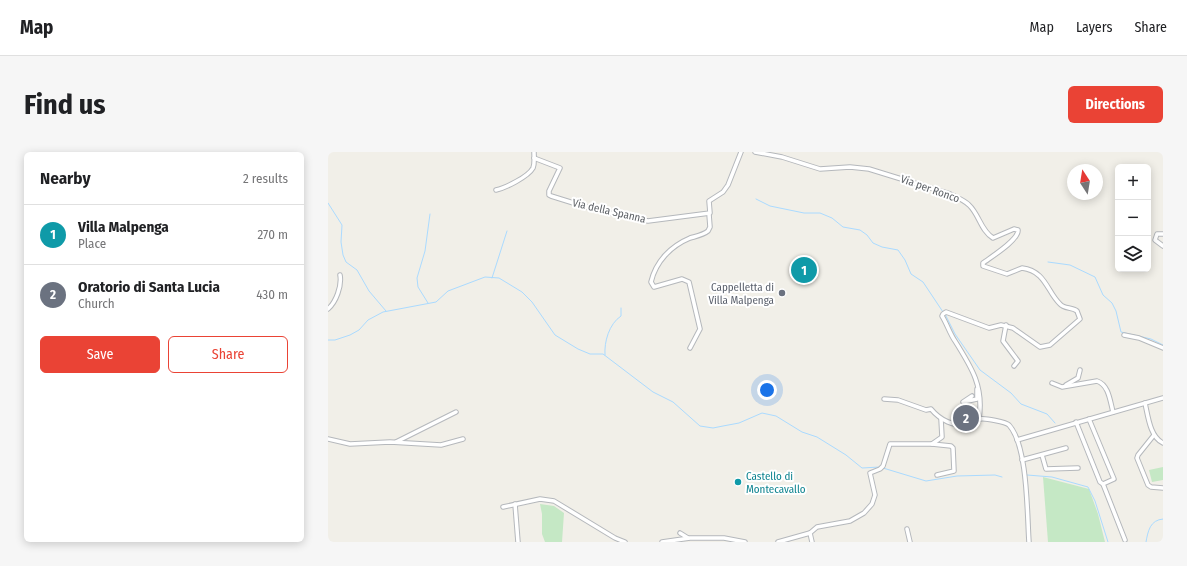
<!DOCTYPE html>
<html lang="en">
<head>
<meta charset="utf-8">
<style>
	:root { --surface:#fff; --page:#f6f6f6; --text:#202124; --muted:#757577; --line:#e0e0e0; --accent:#ea4335 }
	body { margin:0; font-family:"Fira Sans Condensed",sans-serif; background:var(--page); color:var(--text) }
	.controls { position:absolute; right:12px; top:12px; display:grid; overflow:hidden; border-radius:6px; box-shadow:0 2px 10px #0003 }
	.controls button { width:36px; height:36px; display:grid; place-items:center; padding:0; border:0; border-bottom:1px solid var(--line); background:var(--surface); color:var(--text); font:20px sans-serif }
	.compass { position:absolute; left:739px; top:12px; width:36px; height:36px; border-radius:50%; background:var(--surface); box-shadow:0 2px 10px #0003; rotate:348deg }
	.you { position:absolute; left:439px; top:238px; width:14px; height:14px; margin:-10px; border:3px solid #fff; border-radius:50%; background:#1a73e8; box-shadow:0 0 0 6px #1a73e833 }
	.badge { display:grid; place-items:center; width:26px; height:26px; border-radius:50%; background:var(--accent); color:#fff; font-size:13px; font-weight:700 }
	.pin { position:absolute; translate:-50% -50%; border:2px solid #fff; box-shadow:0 1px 4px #0006 }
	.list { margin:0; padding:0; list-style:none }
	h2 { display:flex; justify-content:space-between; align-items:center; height:52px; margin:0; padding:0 16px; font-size:17px }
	h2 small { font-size:13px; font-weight:400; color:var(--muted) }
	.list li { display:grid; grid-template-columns:26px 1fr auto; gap:12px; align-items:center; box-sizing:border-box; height:60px; padding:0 16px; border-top:1px solid var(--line) }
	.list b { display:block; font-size:15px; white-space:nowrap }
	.list p { margin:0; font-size:13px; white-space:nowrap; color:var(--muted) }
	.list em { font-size:13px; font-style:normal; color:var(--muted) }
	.actions { display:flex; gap:8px; padding:12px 16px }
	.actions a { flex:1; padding:9px 0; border:1px solid var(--accent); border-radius:6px; text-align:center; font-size:14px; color:var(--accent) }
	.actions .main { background:var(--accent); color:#fff }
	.icon { flex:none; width:22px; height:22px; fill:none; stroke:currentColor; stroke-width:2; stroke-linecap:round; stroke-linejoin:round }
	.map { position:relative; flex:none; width:835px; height:390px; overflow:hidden; border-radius:6px }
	header { display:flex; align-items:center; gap:24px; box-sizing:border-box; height:56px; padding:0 20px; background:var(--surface); border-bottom:1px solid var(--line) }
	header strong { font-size:19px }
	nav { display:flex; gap:22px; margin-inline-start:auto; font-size:14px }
	.intro { display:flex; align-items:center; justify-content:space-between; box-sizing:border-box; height:96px; padding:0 24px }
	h1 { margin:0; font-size:28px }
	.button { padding:10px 18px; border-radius:6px; background:var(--accent); color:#fff; font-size:14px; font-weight:700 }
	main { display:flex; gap:24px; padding:0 24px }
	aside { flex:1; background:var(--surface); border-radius:6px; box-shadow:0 2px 10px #0003 }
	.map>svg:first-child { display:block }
</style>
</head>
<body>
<header>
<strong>Map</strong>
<nav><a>Map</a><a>Layers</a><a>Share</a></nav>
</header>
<div class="intro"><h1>Find us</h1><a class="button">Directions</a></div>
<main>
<aside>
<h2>Nearby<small>2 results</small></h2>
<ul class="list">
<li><span class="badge" style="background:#0f9aa8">1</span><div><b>Villa Malpenga</b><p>Place</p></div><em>270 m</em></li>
<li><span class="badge" style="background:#6b7280">2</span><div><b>Oratorio di Santa Lucia</b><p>Church</p></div><em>430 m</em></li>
</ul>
<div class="actions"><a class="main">Save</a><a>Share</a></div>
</aside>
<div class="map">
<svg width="835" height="390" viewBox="0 0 835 390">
	<rect width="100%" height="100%" fill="#f1efe8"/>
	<g fill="#c5e8c5">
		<polygon points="835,315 835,328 824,330 821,318"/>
		<polygon points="715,325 761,337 770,362 777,390 720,390"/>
		<polygon points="212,352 226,354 236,361 234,390 217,390 214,382 214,362"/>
	</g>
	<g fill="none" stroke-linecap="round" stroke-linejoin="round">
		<g stroke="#aadaff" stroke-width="1">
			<polyline points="428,47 442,54 476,61 492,61 504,66 515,75 532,78 539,83 545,91 554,95 570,98 577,108 583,122 595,130 615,160"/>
			<polyline points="0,51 14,73 13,90 15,103 18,110 29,118 41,139 58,159"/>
			<polyline points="720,110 742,113 767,125 775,143 784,151 788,159 793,180 823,187 835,193"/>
			<polyline points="164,126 179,79"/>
			<polyline points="100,151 90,135 89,126 97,99 102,62"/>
			<polyline points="617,162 627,182 652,218 683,241 693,252 719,262 727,271"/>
			<polyline points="0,188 7,188 22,183 31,178 40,168 55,160 108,150 120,139 157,125 171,126 194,140 204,150 227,183 250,197 262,202 275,202 325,240 345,250 372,274 385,276 395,274 411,271 434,261 448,264 474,280 489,285 518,303 534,316 552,315"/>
			<path d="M277,203C276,190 281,172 293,164V156"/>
			<polyline points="555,316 598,329 629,324 667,323 674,325"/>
			<polyline points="699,323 724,325 760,335 767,349 780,390"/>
			<path d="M818,390C820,379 822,368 835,367"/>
		</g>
		<g stroke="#b5b8bc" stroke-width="5.5">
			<g id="minor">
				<path d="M427,0L454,5L492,17L522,15L541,17L622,42C628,45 636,48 641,53C651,62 653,79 665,86L686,77L690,78C691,88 663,105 655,111V114L679,122L694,116C718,119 719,140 732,152C736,157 744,155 749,159L752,167L722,193L712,195L685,176L673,173L661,176L618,160L615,162L614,164C619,172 622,182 627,189C644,216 656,235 651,267"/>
				<polyline points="206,6 232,16 221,39 221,43 223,44 268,58 320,69 382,61 381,49 395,40 400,33 413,0"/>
				<path d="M168,38C177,36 200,25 205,16C207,11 206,5 206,0"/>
				<polyline points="835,82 829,82 827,88 835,94"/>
				<path d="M0,157C8,150 14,134 12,123"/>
				<polyline points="678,173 675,189 690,209 686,214"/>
				<polyline points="796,183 811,186 835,196"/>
				<path d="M362,196L372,177L361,130L354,127L326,135L323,130C328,109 343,94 362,86C369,84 375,83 380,79L382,75L381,62"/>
				<path d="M724,231L734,235L769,229C781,233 782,249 785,260"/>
				<polyline points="738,233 750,226 752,218"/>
				<polyline points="644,244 635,250 649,247 649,237"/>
				<path d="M556,247L570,248L598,258L603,257C612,268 626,275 641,273C645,272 648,268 652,267C657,266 678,270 681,273C700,294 699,362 701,390"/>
				<path d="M817,251C820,264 822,285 835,291"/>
				<polyline points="748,270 772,330 775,332 786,327 761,267"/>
				<polyline points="826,283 810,303 809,306 820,333 823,335 835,336"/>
				<polyline points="0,287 22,292 62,290 113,293 135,287"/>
				<polyline points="689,288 835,246"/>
				<polyline points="68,290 128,260"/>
				<polyline points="604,292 623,294 625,296 626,319 609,323"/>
				<polyline points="714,303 718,317 750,316"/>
				<polyline points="694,308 738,296"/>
				<polyline points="775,332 797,388"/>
				<polyline points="187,352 190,390"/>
				<polyline points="175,355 212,347 226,349 287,386 297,390"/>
				<polyline points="579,377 582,390"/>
				<polyline points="352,381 360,386"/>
				<polyline points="482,381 484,390"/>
				<polyline points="334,390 362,386 396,386 417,390"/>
				<polyline points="450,390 482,381 489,375 522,369 536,361 544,352 547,343 542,321 552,317 555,314 562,292 604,292 614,285 613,267"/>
			</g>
		</g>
		<use href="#minor" stroke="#fff" stroke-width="3.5"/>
	</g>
	<circle fill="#6b7280" stroke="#fff" stroke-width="1.5" cx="454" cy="141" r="4"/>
	<circle fill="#0f9aa8" stroke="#fff" stroke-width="1.5" cx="410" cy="330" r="4"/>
	<g text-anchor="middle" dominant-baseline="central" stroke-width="4" stroke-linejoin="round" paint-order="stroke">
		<g font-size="11" fill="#5f6368" stroke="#fff">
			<text transform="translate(602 37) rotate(20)">Via per Ronco</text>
			<text transform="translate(281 59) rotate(13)">Via della Spanna</text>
		</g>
		<g font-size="11" fill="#5b616d" stroke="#fff" text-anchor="end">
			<text x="446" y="135">Cappelletta di<tspan x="446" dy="13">Villa Malpenga</tspan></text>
		</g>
		<g font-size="11" fill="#0d838f" stroke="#fff" text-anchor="start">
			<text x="418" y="324">Castello di<tspan x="418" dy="13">Montecavallo</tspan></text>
		</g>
	</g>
</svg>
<div class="controls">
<button>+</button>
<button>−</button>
<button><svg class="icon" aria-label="layers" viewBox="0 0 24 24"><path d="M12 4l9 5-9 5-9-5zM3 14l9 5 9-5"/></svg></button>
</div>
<svg class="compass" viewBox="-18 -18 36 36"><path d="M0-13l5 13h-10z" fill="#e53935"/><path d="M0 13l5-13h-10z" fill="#757577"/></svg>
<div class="you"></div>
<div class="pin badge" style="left:476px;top:118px;background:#0f9aa8">1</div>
<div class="pin badge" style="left:638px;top:266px;background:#6b7280">2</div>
</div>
</main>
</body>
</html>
